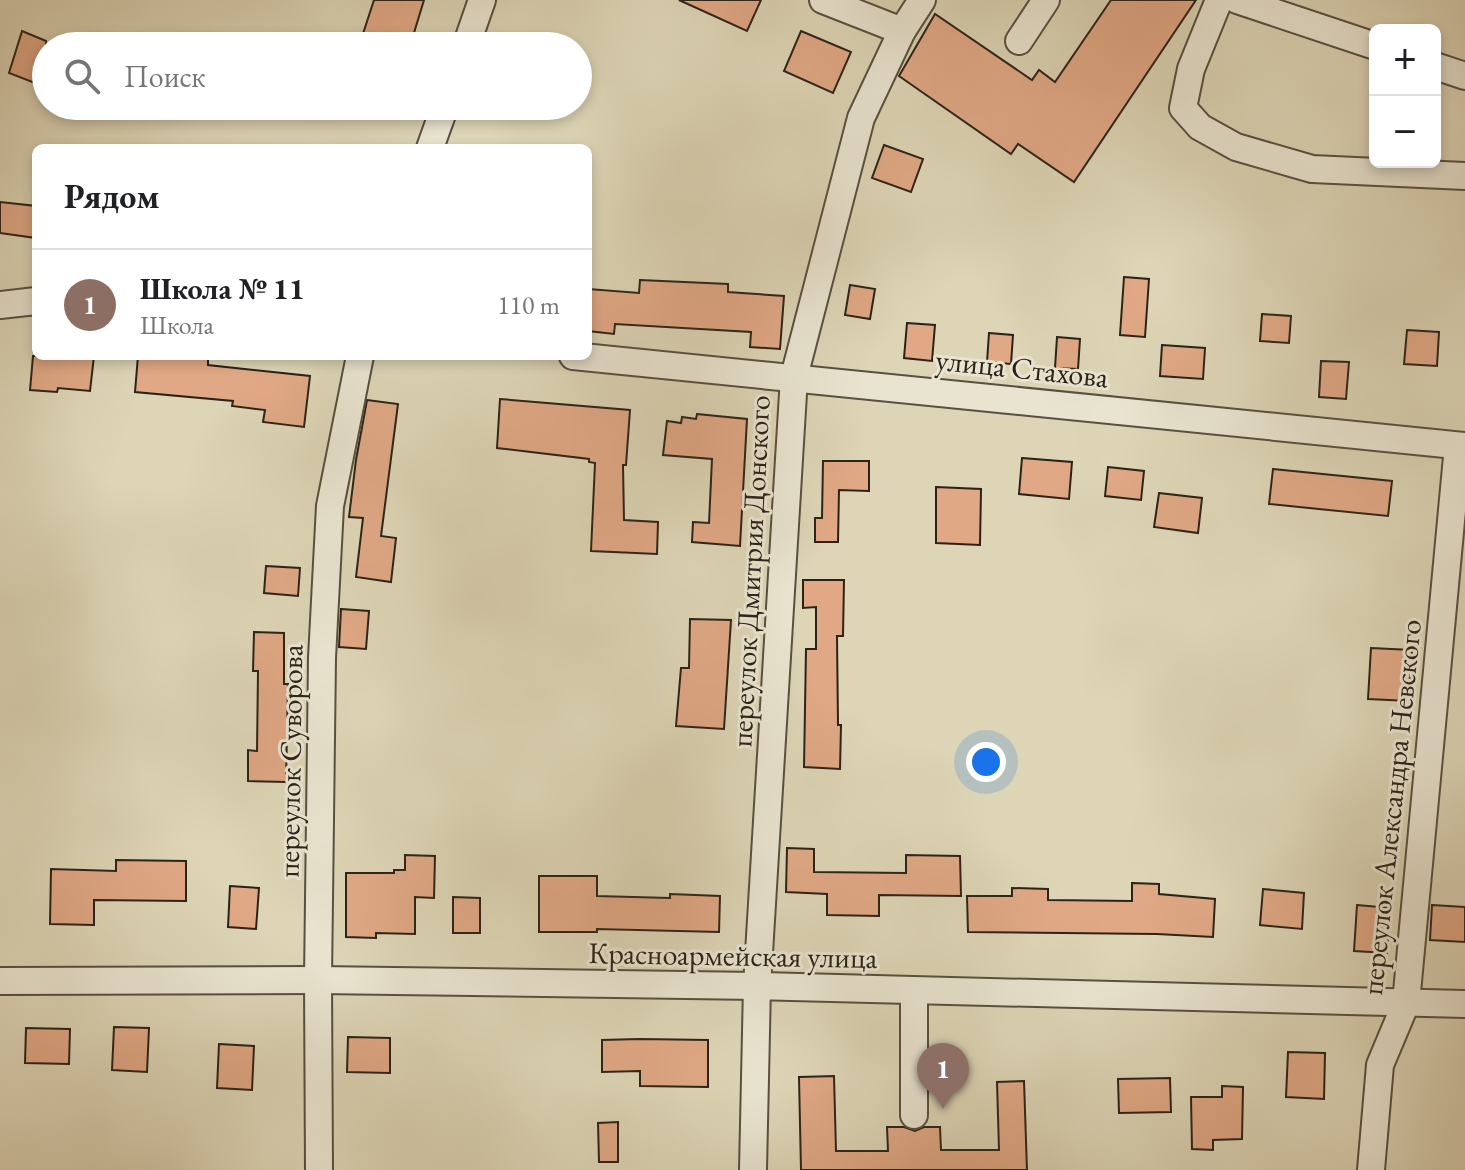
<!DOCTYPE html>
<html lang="ru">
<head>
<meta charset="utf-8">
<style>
	:root { --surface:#fff; --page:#f2f2f2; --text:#202124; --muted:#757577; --line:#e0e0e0; --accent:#2563eb }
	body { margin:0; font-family:"EB Garamond",serif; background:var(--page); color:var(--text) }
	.controls { position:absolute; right:24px; top:24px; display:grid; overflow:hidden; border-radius:12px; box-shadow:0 4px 12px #0003 }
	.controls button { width:72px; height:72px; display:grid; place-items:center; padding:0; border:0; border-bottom:2px solid var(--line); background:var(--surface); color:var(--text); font:40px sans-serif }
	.you { position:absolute; left:986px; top:762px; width:28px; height:28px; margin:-20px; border:6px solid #fff; border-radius:50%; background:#1a73e8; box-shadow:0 0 0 12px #1a73e833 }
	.badge { display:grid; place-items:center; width:52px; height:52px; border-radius:50%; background:var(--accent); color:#fff; font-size:26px; font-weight:700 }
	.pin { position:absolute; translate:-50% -66px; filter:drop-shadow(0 2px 4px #0008) }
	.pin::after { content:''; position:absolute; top:42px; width:28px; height:24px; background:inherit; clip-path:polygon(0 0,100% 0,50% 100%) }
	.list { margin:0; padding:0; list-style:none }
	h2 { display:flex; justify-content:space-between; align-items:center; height:104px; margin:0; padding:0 32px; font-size:34px }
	h2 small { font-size:26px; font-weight:400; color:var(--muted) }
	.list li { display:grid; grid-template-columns:52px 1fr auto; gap:24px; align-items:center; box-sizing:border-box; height:112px; padding:0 32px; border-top:2px solid var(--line) }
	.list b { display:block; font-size:30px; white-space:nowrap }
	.list p { margin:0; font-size:26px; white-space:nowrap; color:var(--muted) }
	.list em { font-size:26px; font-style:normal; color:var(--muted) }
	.icon { flex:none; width:44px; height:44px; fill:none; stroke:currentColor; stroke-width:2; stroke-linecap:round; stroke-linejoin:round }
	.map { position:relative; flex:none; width:1465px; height:1170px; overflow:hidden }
	.search { position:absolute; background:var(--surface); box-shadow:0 4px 12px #0003; left:32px; top:32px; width:560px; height:88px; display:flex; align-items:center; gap:20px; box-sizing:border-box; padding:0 28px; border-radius:44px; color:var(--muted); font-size:30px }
	.panel { position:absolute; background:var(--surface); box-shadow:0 4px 12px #0003; left:32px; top:144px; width:560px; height:216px; border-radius:12px }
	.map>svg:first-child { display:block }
</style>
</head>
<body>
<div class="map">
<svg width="1465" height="1170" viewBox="0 0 1465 1170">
	<rect width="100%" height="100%" fill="#ddd5b6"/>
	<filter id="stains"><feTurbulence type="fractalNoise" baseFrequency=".0025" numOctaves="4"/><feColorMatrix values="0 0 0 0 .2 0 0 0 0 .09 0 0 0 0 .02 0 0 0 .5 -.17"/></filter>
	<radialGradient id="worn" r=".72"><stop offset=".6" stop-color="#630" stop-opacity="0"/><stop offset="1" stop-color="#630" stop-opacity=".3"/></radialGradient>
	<g fill="#e0a885" stroke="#2b2319" stroke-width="2">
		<polygon points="374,0 424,0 410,46 359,46"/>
		<polygon points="679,0 761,0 747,31"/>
		<polygon points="1111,0 1196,0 1074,182 1018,144 1011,154 899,76 935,14 1032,80 1039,70 1055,82"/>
		<polygon points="22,31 46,41 46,66 40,85 9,73"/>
		<polygon points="801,31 851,52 833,93 784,71"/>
		<polygon points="884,145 923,159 911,192 872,178"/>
		<polygon points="0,202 36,206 36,238 0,233"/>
		<polygon points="1124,277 1149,279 1145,337 1120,335"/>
		<polygon points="640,280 728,284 728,292 784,296 780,349 750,347 751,332 615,324 614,334 588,331 589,289 639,293"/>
		<polygon points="850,285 875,289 870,319 845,315"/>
		<polygon points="1262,314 1291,316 1289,343 1260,341"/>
		<polygon points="907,323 935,325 932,361 904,358"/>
		<polygon points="1407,330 1439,332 1437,366 1404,364"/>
		<polygon points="989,333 1013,335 1011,364 987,362"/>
		<polygon points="1057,337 1080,339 1078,369 1055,368"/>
		<polygon points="1162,345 1205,348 1203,379 1160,376"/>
		<polygon points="33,356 94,356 90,391 58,388 57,392 30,390"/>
		<polygon points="138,356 208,359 208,365 310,376 304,427 263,422 265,410 232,406 233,401 135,392"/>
		<polygon points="1321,361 1349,362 1346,399 1319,397"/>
		<polygon points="500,399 630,410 626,465 623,465 624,520 658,522 657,554 591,551 595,463 589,462 589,459 497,448"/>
		<polygon points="367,400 398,404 381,536 396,538 391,582 356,577 363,518 349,517 356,460"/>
		<polygon points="697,414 747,419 740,546 692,542 693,522 709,523 712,459 663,455 667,421 681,423 682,417 696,419"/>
		<polygon points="1022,458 1072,462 1069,499 1019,494"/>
		<polygon points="823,461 869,461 869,491 839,490 838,542 815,542 815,518 822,518"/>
		<polygon points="1108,467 1144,471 1141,500 1105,496"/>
		<polygon points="1273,469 1392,481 1388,516 1269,504"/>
		<polygon points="936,487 981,489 980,545 936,543"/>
		<polygon points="1159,493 1202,498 1198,533 1154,527"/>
		<polygon points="266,566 300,568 298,596 264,593"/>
		<polygon points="803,580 844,580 843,636 837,636 838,725 841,725 840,769 804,767 806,649 816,649 816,607 803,608"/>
		<polygon points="341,609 369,611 366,649 339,647"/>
		<polygon points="690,619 731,620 724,729 676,726 681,668 689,668"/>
		<polygon points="254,632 284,633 284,684 288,684 286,782 248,781 248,750 257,751 258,671 253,671"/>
		<polygon points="1371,648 1412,650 1409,701 1368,699"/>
		<polygon points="787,848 814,849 814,872 906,873 906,855 960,856 961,896 879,895 879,916 827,915 827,894 786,892"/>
		<polygon points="405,855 435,856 434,898 415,897 415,934 376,933 376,938 346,937 346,873 394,873 394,870 405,870"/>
		<polygon points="116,860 186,861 186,901 94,900 94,925 50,924 51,869 116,871"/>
		<polygon points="539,876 597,876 597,896 670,898 670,894 720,896 719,932 597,929 597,932 539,932"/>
		<polygon points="1132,883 1159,884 1159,894 1215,899 1213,937 1157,934 968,932 967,896 1012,896 1012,888 1048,889 1048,900 1132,901"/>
		<polygon points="230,886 259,888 256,929 228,927"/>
		<polygon points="1263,889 1304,893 1302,929 1260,925"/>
		<polygon points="453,897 480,898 480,933 453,933"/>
		<polygon points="1357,905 1390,908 1387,953 1354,951"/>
		<polygon points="1432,905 1465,907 1465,942 1430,940"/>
		<polygon points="114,1027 149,1028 147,1072 112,1070"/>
		<polygon points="26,1028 70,1029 69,1064 25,1063"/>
		<polygon points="348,1037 390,1038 390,1073 347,1072"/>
		<polygon points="640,1039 708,1040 708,1087 640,1086 640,1071 602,1072 602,1040"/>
		<polygon points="219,1044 254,1046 252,1090 217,1088"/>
		<polygon points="1288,1052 1325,1053 1324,1099 1286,1097"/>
		<polygon points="834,1076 836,1151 888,1151 887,1127 904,1127 915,1131 924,1127 940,1127 941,1150 999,1150 997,1082 1024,1081 1027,1170 801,1170 799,1077"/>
		<polygon points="1170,1078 1171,1112 1119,1113 1118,1079"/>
		<polygon points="1222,1086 1243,1087 1242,1139 1213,1140 1213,1150 1192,1149 1191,1097 1222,1097"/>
		<polygon points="618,1122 618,1162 599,1162 598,1123"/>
	</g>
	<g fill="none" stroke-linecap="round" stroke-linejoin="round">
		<g stroke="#585040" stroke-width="30">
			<g id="minor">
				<polyline points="823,0 902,31"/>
				<polyline points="1219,0 1191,69 1183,108 1200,127 1236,147 1312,169 1465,176"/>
				<polyline points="1237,0 1375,46"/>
				<polyline points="1019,41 1046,0"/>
				<polyline points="466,46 482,0"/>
				<polyline points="1435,66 1465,76"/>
				<polyline points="430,148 445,106"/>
				<polyline points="0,305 36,301"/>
				<polyline points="573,356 1465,446"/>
				<polyline points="0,981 318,980 757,986 1465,1004"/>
				<polyline points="914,991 914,1115"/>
				<polyline points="319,1170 318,980 322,658 330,506 360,356"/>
				<polyline points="753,1170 757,986 794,377 861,118 902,31 922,0"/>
				<polyline points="1371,1170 1380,1065 1406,1003 1458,446"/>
			</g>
		</g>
		<use href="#minor" stroke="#e9e4d0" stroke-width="26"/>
	</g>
	<g text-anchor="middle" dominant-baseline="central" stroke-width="6" stroke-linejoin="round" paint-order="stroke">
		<g font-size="30" fill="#2b2319" stroke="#e9e4d0">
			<text transform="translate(1022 368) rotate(6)">улица Стахова</text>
			<text transform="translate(750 571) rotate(-87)">переулок Дмитрия Донского</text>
			<text transform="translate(290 761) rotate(-89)">переулок Суворова</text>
			<text transform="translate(1391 807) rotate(-84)">переулок Александра Невского</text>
			<text transform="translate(733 955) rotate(1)">Красноармейская улица</text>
		</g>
	</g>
	<rect width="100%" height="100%" filter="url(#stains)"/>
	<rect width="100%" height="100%" fill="url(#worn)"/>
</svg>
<div class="controls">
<button>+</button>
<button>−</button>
</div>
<div class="you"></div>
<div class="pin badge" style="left:943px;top:1109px;background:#8d6e63">1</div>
<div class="search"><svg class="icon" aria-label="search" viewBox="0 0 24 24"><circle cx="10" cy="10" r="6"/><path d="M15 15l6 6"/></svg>Поиск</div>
<section class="panel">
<h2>Рядом<small></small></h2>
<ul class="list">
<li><span class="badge" style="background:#8d6e63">1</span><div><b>Школа № 11</b><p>Школа</p></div><em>110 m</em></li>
</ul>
</section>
</div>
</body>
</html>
